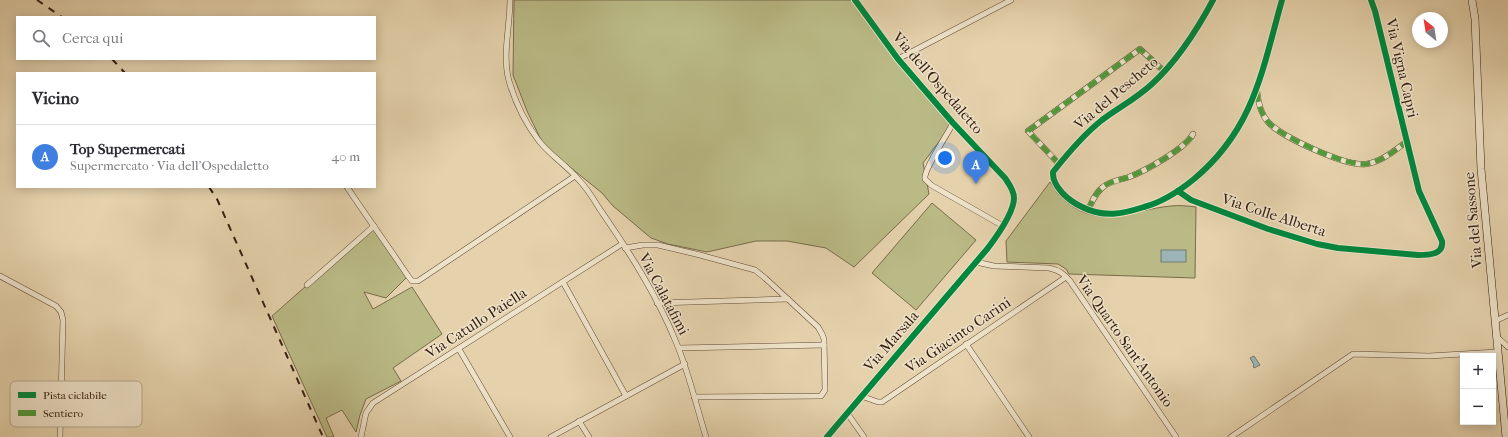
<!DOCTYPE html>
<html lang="it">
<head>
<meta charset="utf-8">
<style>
	:root { --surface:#fff; --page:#f7f7f7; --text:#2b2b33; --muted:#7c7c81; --line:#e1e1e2; --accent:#7c3aed }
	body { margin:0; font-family:"IM FELL French Canon",serif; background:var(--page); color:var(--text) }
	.controls { position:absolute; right:12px; bottom:12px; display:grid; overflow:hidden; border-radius:0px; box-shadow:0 2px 10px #0003 }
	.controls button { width:36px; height:36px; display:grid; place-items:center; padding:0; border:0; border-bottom:1px solid var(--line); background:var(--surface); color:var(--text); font:20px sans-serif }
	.compass { position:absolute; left:1412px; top:12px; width:36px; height:36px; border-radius:50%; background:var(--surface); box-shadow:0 2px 10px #0003; rotate:330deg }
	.you { position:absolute; left:945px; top:158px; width:14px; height:14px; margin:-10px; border:3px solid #fff; border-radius:50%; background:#1a73e8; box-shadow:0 0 0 6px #1a73e833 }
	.badge { display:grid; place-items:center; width:26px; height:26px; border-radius:50%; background:var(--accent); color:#fff; font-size:13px; font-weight:700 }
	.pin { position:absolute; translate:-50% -33px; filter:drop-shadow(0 1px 2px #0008) }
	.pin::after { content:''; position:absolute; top:21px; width:14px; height:12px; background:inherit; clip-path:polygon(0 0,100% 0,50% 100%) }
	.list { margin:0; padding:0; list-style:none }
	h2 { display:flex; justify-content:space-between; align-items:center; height:52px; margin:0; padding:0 16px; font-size:17px }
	h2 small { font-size:13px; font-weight:400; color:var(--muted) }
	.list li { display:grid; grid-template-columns:26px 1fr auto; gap:12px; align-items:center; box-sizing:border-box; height:64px; padding:0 16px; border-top:1px solid var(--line) }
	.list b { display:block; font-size:15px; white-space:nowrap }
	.list p { margin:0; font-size:13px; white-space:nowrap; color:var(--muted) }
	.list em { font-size:13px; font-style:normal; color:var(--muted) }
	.icon { flex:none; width:22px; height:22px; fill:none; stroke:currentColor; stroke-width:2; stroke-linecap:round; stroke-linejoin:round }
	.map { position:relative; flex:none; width:1508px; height:437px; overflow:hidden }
	.search { position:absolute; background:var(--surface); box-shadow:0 2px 10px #0003; left:16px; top:16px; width:360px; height:44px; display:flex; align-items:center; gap:10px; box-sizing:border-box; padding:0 14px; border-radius:0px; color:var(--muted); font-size:15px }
	.panel { position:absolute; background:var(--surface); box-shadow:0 2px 10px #0003; left:16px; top:72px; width:360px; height:116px; border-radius:0px }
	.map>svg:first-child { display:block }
</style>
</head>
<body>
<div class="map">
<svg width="1508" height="437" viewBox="0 0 1508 437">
	<rect width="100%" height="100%" fill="#e5d2ac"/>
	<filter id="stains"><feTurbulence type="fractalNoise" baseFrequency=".005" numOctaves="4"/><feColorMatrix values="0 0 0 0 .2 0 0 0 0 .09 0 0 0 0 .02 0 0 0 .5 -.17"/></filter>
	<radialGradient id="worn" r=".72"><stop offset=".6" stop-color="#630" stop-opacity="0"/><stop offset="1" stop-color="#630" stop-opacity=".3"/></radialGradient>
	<g fill="#baba86" stroke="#786c4a">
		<polygon points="514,0 855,0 879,36 953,123 923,163 929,194 854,267 826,248 787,241 756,241 707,252 668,244 651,238 613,206 602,193 544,146 527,111 513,75"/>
		<path d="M1050,182C1054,187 1056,193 1061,197C1098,232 1129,210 1171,206C1179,205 1188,206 1196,207L1195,278L1069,274L1066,269L1058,264L1007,262L1006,241Z"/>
		<polygon points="932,203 976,240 916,310 872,273"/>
		<polygon points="374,226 408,276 386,298 364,292 373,309 412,287 442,334 393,368 401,381 366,399 360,415 356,432 342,410 326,418 334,437 327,437 272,316"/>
	</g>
	<g fill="#9bb5b6" stroke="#727873">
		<rect x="1161" y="250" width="25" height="12"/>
		<polygon points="1254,356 1260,365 1254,368 1253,366 1254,365 1250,358"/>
	</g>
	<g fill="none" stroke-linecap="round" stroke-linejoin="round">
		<g stroke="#614a36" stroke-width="6">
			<g id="minor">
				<path d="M510,0C510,27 502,55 509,81C515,102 526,124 539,141C550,155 566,165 578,179C586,187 593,198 599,208C628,250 657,295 676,342C689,373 696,405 706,437"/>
				<path d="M1213,0C1197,30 1177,61 1152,84C1137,98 1118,108 1102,120C1083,135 1068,153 1053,172C1052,187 1069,201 1082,207C1104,218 1122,214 1144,207C1163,202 1178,192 1194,179C1254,129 1262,71 1282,0"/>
				<polyline points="898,59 1011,0"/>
				<path d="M1257,91C1258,102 1260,113 1268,122C1281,137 1347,167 1366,164C1381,162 1394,151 1406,142"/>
				<path d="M953,123C948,134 923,170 925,179L931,185L1003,226"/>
				<polyline points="1059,164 1028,131 1140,49 1165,72"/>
				<path d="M347,187C367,217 388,246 408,276L412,281H418L575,176"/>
				<path d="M1178,191L1191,200L1268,229L1317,244L1338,248L1418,255C1428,255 1444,255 1442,241L1419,191L1375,11L1371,0"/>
				<path d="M1088,210C1092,202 1095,193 1103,187C1110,181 1120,180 1129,177C1145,171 1185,149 1193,134"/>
				<polyline points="625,248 643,245 658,245 700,255 755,270 765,278 818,327 822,334 824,339 825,390 821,396 694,397"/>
				<path d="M976,262L994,266L1049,268C1059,270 1064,274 1070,281L1176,437"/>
				<polyline points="0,276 56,306 61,312 63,320 60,437"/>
				<polyline points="563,282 626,396"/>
				<polyline points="307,285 374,226"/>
				<polyline points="657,303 788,299"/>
				<polyline points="1495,321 1508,315"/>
				<polyline points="1496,336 1508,347"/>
				<polyline points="966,344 1029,437"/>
				<polyline points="679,348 824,345"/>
				<polyline points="459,349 510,437"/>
				<polyline points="861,396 878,402 882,402 1066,277"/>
				<polyline points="847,413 864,437"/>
				<polyline points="579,421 589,437"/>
				<polyline points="361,437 366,413 373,403 622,244"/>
				<polyline points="551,437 685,364"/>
				<path d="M827,437L988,248C997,236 1014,213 1014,198C1014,190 1009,184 1005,178L953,123L898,59L855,0"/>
				<polyline points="1231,437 1353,354 1429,356 1497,352"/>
			</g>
		</g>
		<g stroke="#351d0f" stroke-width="8">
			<polyline id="secondary" points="1472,0 1475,19 1481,169 1506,437"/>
		</g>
		<use href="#minor" stroke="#eee2c9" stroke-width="5"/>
		<use href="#secondary" stroke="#eee2c9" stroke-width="7"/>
		<g stroke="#351d0f" stroke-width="2" stroke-dasharray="7 7" stroke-linecap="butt">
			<polyline points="37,0 62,17"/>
			<polyline points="112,59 125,73"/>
			<polyline points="209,187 217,199 323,437"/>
		</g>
		<g stroke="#519a3c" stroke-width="5" stroke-dasharray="10 5" stroke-linecap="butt">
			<path d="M1257,92C1258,103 1261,114 1269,123C1282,137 1347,167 1366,164C1381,162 1395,151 1406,142"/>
			<polyline points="1059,164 1028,131 1140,49 1165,72"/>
			<path d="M1088,210C1092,202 1095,193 1103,187C1110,181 1120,180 1129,177C1145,171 1185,149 1193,134"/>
		</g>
		<g stroke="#eee2c9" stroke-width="8">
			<g id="cycleway">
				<path d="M1213,0C1197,30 1177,61 1152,84C1137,98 1118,108 1102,120C1083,135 1068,153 1053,172C1052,187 1069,201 1082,207C1104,218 1122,214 1144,207C1163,202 1178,192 1194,179C1254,129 1262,71 1282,0"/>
				<path d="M1178,191L1191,200L1268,229L1317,244L1338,248L1418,255C1428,255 1444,255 1442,241L1419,191L1375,11L1371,0"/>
				<path d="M827,437L988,248C997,236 1014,213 1014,198C1014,190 1009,184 1005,178L953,123L898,59L855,0"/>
			</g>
		</g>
		<use href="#cycleway" stroke="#00873e" stroke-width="6"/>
	</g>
	<g text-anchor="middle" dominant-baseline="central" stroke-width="3" stroke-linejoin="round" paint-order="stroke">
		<g font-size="15" fill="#351d0f" stroke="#eee2c9">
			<text transform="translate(1402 68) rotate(77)">Via Vigna Capri</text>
			<text transform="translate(938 83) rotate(49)">Via dell'Ospedaletto</text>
			<text transform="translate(1116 93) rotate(-40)">Via del Pescheto</text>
			<text transform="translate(1274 215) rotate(18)">Via Colle Alberta</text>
			<text transform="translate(1473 220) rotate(-95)">Via del Sassone</text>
			<text transform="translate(664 294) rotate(62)">Via Calatafimi</text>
			<text transform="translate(476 323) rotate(-33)">Via Catullo Paiella</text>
			<text transform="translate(958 335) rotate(-34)">Via Giacinto Carini</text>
			<text transform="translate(891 341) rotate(-49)">Via Marsala</text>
			<text transform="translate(1125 341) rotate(55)">Via Quarto Sant'Antonio</text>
		</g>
	</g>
	<rect x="10" y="381" width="132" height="46" rx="6" fill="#eee2c9" stroke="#b6a791" stroke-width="1"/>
	<rect x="18" y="392" width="18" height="6" fill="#00873e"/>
	<rect x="18" y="410" width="18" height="6" fill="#519a3c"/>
	<g font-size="11" fill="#351d0f">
		<text x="43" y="399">Pista ciclabile</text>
		<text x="43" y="417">Sentiero</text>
	</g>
	<rect width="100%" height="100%" filter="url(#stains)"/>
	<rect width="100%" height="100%" fill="url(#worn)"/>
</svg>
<div class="controls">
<button>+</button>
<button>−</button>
</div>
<svg class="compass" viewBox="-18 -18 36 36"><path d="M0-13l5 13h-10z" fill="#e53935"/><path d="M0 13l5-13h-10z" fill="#7c7c81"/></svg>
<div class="you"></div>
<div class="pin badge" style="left:976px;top:184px;background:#3f7fe0">A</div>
<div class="search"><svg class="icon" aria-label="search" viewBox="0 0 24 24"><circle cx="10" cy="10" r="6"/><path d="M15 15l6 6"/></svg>Cerca qui</div>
<section class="panel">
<h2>Vicino<small></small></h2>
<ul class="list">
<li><span class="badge" style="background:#3f7fe0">A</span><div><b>Top Supermercati</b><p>Supermercato · Via dell'Ospedaletto</p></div><em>40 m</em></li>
</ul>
</section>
</div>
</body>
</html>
